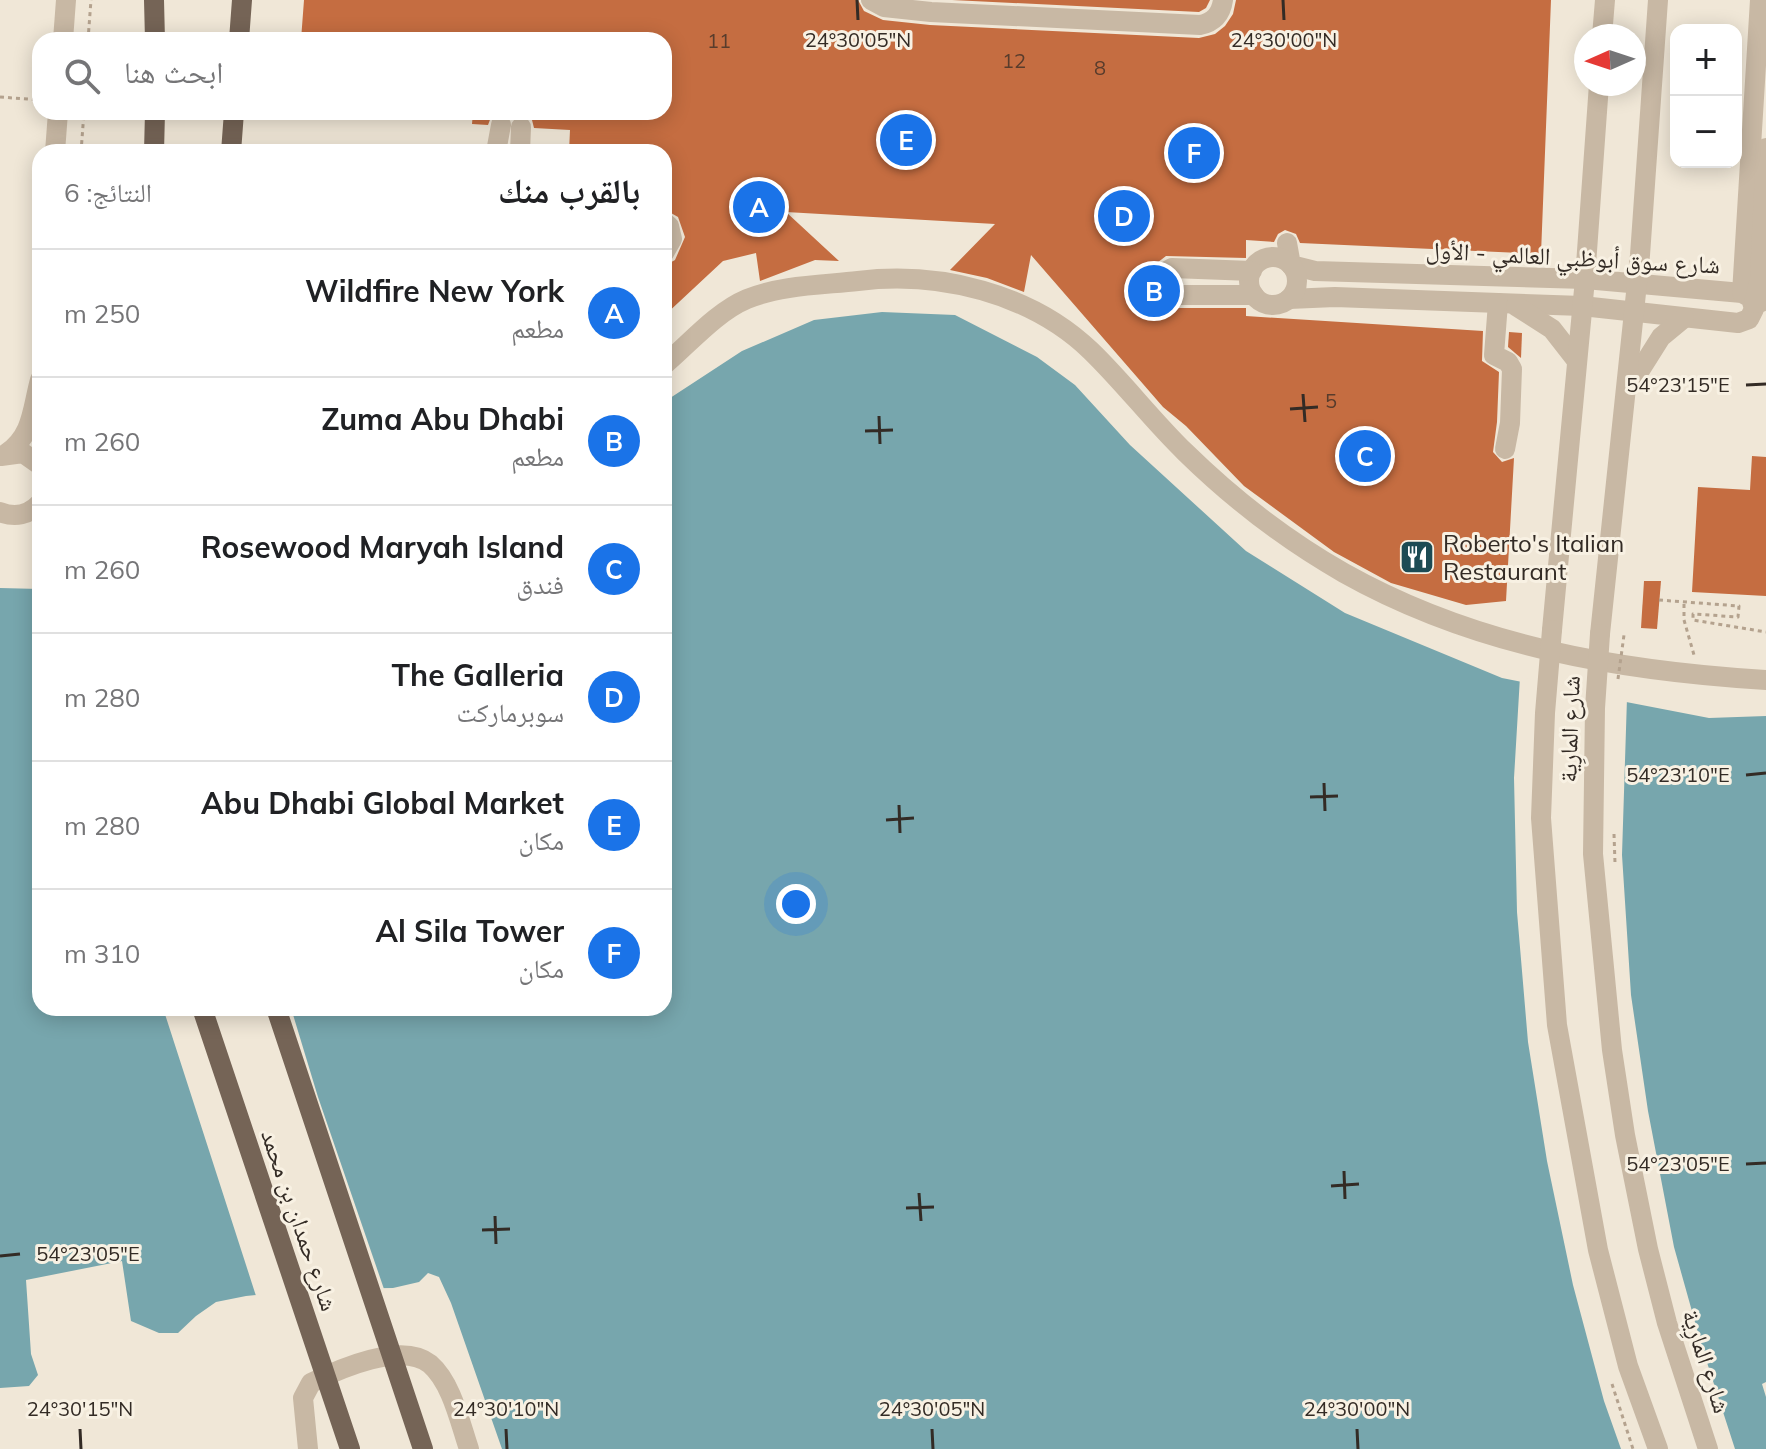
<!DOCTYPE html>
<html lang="ar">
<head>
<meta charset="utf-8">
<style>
	:root { --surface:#fff; --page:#f6f6f6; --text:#202124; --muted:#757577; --line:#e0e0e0; --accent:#1a73e8 }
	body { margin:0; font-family:Mulish,"Noto Naskh Arabic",sans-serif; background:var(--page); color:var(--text); direction:rtl }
	.controls { position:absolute; right:24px; top:24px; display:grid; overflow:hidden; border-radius:16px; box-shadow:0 4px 20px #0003 }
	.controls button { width:72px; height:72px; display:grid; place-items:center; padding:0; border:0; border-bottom:2px solid var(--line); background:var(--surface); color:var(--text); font:40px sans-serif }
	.compass { position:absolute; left:1574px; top:24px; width:72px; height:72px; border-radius:50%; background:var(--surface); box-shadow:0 4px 20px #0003; rotate:267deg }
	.you { position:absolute; left:796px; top:904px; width:28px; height:28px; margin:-20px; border:6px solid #fff; border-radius:50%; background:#1a73e8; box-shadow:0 0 0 12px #1a73e833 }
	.badge { display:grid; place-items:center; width:52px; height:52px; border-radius:50%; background:var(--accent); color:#fff; font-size:26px; font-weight:700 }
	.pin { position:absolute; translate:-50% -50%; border:4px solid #fff; box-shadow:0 2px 8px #0006 }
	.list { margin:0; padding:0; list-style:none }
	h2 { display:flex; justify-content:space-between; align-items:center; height:104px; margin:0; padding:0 32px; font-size:34px }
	h2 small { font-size:26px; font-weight:400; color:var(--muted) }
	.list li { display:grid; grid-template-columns:52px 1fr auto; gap:24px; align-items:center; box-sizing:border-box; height:128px; padding:0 32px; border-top:2px solid var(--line) }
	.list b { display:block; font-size:30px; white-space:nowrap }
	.list p { margin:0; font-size:26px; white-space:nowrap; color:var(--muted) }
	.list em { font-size:26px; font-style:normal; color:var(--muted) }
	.icon { flex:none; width:44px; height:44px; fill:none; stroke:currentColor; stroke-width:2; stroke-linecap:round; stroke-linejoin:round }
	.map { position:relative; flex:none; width:1766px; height:1449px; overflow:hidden; direction:ltr }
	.search { position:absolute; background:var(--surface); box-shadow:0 4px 20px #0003; left:32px; top:32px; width:640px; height:88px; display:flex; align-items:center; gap:20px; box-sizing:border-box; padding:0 28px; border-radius:24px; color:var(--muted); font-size:30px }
	.panel { position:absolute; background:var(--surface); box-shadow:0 4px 20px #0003; left:32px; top:144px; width:640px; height:872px; border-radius:24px; direction:rtl }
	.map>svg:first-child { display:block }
</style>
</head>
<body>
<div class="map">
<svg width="1766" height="1449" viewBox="0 0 1766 1449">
	<rect width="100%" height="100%" fill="#f0e7d7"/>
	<polygon fill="#77a6ad" points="882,312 955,315 1037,357 1075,385 1130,445 1246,551 1345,613 1502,678 1709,718 1766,716 1766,1382 1762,1384 1766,1397 1766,1449 502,1449 451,1303 439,1277 428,1273 419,1282 393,1288 314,1289 246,1296 216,1302 196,1316 178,1333 159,1333 131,1321 122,1261 26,1280 31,1354 38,1375 29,1386 0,1388 0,588 40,589 40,1008 664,1008 664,402 742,351 814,320"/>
	<g fill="#f0e7d7">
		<polygon points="1520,677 1627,698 1622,855 1631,995 1648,1111 1674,1247 1702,1347 1735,1449 1621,1449 1604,1401 1573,1285 1547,1161 1528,1042 1517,912 1514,778"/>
		<polygon points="163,1008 291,1008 318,1097 385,1292 314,1293 257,1299"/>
	</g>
	<g fill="#c56d41">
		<polygon points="304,0 858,0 864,11 883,20 930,25 1199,38 1215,34 1225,26 1233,14 1236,0 1551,0 1541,254 1300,243 1296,234 1285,230 1278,234 1274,242 1246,240 1246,258 1166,256 1153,266 1149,278 1153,298 1173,308 1246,308 1246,316 1483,331 1482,361 1499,372 1497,422 1493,452 1502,462 1514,458 1506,601 1466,605 1391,583 1334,552 1244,486 1186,426 1163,407 1031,255 1024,292 987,278 950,270 995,224 786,212 839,261 815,260 760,281 756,253 723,261 664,316 664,266 675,260 685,237 678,217 664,209 664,152 569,152 570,130 534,128 532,120 522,114 512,118 504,112 497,113 491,117 488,125 472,124 473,112 664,112 664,40 301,40"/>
		<polygon points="952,0 1210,0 1206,8 1199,12"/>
		<polygon points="1509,332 1522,333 1521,358 1508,347"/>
		<polygon points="1752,456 1766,457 1766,596 1692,592 1698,487 1750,490"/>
		<polygon points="1644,581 1661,581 1657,629 1641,628"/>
	</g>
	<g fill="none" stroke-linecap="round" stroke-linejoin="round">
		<g stroke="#b4a28e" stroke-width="3" stroke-dasharray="4 4" stroke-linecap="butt">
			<polyline points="88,40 91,0"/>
			<polyline points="0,97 40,100"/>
			<polyline points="81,152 84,112"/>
			<polyline points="1659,600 1739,606 1738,617 1693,614 1693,620 1766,632"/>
			<polyline points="1684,604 1684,620 1694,655"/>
		</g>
		<g stroke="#c8b8a4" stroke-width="20">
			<path d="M871,0L884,7L931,12L1200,25C1214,22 1221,14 1223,0"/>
			<polyline points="1602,36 1605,0"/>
			<polyline points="63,40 66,0"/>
			<polyline points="55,152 58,112"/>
			<polyline points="496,152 501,125"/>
			<polyline points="520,152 521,127"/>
			<polyline points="664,222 669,226 672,239 664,253"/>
			<polyline points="1287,243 1291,265 1315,271 1585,279 1742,293 1751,298 1754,309 1749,319 1738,323 1582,306 1335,297 1289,299"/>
			<circle cx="1273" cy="281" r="24"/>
			<polyline points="1252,271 1172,268 1165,272 1161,282 1163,290 1174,295 1254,295"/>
			<polyline points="1742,293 1760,0"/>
			<polyline points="1761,302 1754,303 1760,278 1766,148"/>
			<polyline points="1498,303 1494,355 1508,362 1512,369 1510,423 1505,449"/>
			<polyline points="1516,306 1552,329 1577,361"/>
			<path d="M664,365C689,344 716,312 747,299C781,285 822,285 858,281C939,271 1031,293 1091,351C1124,383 1152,420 1185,452C1233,499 1286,540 1344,573C1474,646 1619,671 1766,680"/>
			<polyline points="1632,383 1661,337 1684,318"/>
			<path d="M7,453C33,435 32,409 40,380"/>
			<polyline points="1,456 23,453 40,465"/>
			<path d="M0,512C15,518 29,515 40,503"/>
			<polyline points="1552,630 1585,279 1599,84"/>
			<polyline points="1600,634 1640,255 1658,0"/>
			<path d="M308,1449L303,1398L311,1383C339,1369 402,1341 430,1364C452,1383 460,1423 469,1449"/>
		</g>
		<g stroke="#756456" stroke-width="20">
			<polyline points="154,0 155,40"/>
			<polyline points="239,40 242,0"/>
			<polyline points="154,152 155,112"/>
			<polyline points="231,152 234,112"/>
		</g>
		<g stroke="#b4a28e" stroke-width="3" stroke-dasharray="4 4" stroke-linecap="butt">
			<polyline points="1618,679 1624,635"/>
			<polyline points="1614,834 1615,863"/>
			<polyline points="1612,1384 1633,1449"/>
		</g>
		<g stroke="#c8b8a4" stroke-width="20">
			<polyline points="1552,630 1545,713 1541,818 1557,1025 1598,1250 1628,1366 1658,1449"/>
			<polyline points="1600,634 1595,708 1593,854 1612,1050 1625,1135 1648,1249 1667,1323 1708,1449"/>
		</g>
		<g stroke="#756456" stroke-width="20">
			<polyline points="202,1008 350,1449"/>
			<polyline points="276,1008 423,1449"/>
		</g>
	</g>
	<path fill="none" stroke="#332b25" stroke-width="3" d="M857,0L858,20M1283,0L1284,20M1746,385L1766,384M1303,394L1305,422M1290,409L1318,407M879,416L880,444M865,431L893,430M1746,775L1766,773M1324,783L1325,811M1310,797L1338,796M899,805L900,833M886,820L914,818M1746,1164L1766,1163M1344,1171L1345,1199M1331,1186L1359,1184M919,1193L921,1221M906,1208L934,1207M495,1216L496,1244M482,1230L510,1229M0,1256L20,1254M80,1429L81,1449M506,1429L507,1449M932,1429L933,1449M1357,1429L1358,1449"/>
	<defs>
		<g id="restaurant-square" transform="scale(1.8)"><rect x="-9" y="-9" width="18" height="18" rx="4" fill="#1c4b54" stroke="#f8f1e3"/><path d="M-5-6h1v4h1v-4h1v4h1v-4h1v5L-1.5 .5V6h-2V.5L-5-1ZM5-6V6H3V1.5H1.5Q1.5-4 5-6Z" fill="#fff"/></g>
	</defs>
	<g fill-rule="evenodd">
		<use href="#restaurant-square" x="1417" y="557"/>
	</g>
	<g text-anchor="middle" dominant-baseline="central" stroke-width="6" stroke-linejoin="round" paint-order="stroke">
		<g font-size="20" fill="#583c2c">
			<text x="719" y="40">11</text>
			<text x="1014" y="60">12</text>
			<text x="1100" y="67">8</text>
			<text x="1331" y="400">5</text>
		</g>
		<g font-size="24" fill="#332b25" stroke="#f8f1e3">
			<text transform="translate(1573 257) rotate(3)">شارع سوق أبوظبي العالمي - الأول</text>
			<text transform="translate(1569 729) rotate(-88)">شارع المارِية</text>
			<text transform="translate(300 1220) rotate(71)">شارع حمدان بن محمد</text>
			<text transform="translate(1707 1361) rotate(72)">شارع المارِية</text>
		</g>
		<g font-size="24" fill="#332b25" stroke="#f8f1e3" text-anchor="start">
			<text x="1443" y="543">Roberto's Italian<tspan x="1443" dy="28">Restaurant</tspan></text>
		</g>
	</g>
	<g font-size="20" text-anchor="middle" fill="#332b25" stroke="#f8f1e3" stroke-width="6" stroke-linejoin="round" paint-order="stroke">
		<text x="858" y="47">24°30'05"N</text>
		<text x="1284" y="47">24°30'00"N</text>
		<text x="1678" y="392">54°23'15"E</text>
		<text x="1678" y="782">54°23'10"E</text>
		<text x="1678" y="1171">54°23'05"E</text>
		<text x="88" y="1261">54°23'05"E</text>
		<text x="80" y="1416">24°30'15"N</text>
		<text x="506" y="1416">24°30'10"N</text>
		<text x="932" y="1416">24°30'05"N</text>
		<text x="1357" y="1416">24°30'00"N</text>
	</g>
</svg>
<div class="controls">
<button>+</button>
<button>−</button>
</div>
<svg class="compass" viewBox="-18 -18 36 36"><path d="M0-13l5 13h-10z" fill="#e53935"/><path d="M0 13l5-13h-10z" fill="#757577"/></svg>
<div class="you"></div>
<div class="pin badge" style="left:759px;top:207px">A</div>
<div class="pin badge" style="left:1154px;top:291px">B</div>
<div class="pin badge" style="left:1365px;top:456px">C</div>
<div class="pin badge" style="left:1124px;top:216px">D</div>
<div class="pin badge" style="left:906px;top:140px">E</div>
<div class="pin badge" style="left:1194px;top:153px">F</div>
<div class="search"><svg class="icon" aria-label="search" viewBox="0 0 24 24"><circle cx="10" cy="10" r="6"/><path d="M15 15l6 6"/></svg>ابحث هنا</div>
<section class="panel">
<h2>بالقرب منك<small>النتائج: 6</small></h2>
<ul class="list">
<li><span class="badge">A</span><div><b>Wildfire New York</b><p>مطعم</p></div><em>250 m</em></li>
<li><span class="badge">B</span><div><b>Zuma Abu Dhabi</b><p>مطعم</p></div><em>260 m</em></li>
<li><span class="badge">C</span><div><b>Rosewood Maryah Island</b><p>فندق</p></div><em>260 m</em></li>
<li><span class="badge">D</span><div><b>The Galleria</b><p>سوبرماركت</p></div><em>280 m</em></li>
<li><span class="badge">E</span><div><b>Abu Dhabi Global Market</b><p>مكان</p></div><em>280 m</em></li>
<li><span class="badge">F</span><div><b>Al Sila Tower</b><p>مكان</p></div><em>310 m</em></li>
</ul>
</section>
</div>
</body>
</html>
